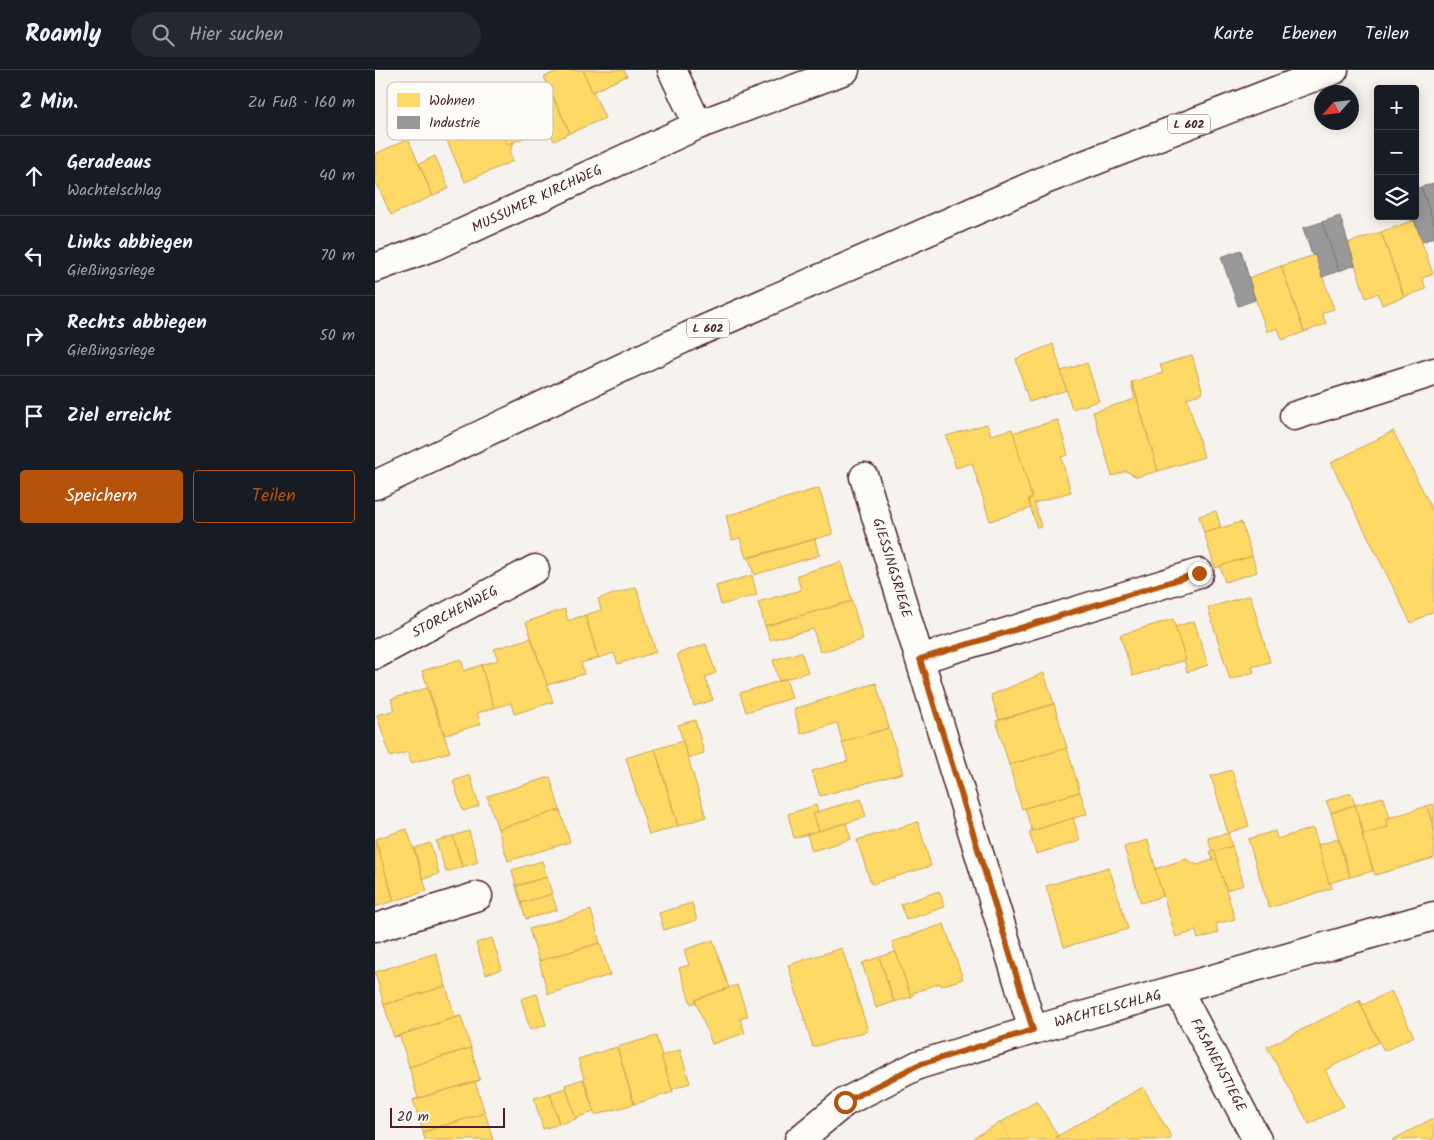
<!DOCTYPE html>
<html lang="de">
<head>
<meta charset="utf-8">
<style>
	:root { --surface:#171b24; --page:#242831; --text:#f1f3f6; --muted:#9ea1a6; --line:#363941; --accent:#b45309 }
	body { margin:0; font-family:Kalam,sans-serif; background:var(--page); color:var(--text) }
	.controls { position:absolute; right:15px; top:15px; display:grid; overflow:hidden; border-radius:5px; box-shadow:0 2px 12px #0003 }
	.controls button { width:45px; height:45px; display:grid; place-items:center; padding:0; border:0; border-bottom:1px solid var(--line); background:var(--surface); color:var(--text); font:25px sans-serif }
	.compass { position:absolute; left:939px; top:15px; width:45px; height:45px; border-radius:50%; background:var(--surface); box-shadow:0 2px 12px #0003; rotate:243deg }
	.scale { position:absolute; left:15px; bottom:12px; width:115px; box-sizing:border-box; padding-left:5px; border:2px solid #4a1f2b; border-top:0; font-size:14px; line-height:18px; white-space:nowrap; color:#4a1f2b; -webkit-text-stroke:4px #fdfcf7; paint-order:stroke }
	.stop { position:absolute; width:15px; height:15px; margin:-11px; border:4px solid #b45309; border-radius:50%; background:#fff }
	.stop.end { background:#b45309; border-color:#fff; box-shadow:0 1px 5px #0008 }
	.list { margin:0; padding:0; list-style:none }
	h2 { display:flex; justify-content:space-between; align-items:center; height:65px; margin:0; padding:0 20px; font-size:21px }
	h2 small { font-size:16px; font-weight:400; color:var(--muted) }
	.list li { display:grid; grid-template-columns:32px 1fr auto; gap:15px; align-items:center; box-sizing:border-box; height:80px; padding:0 20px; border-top:1px solid var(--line) }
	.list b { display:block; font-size:19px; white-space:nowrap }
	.list p { margin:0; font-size:16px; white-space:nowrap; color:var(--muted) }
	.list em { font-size:16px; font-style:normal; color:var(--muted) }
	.actions { display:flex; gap:10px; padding:15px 20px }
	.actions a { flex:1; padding:11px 0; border:1px solid var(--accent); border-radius:5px; text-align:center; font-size:18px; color:var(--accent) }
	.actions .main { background:var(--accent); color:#fff }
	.icon { flex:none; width:28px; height:28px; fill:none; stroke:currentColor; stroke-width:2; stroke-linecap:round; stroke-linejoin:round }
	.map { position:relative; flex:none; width:1059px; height:1070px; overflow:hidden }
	header { display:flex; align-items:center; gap:30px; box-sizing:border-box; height:70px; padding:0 25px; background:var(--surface); border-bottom:1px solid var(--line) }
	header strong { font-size:24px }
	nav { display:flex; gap:28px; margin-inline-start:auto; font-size:18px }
	.search { width:350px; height:45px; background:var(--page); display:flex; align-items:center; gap:12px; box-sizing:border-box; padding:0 18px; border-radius:28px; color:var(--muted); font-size:19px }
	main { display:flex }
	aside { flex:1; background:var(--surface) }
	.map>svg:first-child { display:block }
</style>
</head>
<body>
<header>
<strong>Roamly</strong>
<div class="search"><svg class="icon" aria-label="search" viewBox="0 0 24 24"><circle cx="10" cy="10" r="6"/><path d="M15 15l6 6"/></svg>Hier suchen</div>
<nav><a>Karte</a><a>Ebenen</a><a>Teilen</a></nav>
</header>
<main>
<aside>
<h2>2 Min.<small>Zu Fuß · 160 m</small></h2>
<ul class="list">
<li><svg class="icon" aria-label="ahead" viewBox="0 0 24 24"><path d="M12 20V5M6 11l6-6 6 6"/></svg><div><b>Geradeaus</b><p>Wachtelschlag</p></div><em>40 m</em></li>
<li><svg class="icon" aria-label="left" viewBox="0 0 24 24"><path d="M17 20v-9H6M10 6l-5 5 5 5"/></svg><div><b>Links abbiegen</b><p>Gießingsriege</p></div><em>70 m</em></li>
<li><svg class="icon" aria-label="right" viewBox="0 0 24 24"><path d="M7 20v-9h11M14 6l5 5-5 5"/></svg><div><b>Rechts abbiegen</b><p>Gießingsriege</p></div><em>50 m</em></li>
<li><svg class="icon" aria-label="arrive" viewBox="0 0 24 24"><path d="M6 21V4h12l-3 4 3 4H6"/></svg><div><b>Ziel erreicht</b></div></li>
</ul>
<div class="actions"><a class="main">Speichern</a><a>Teilen</a></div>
</aside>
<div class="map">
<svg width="1059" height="1070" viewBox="0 0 1059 1070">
	<rect width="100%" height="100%" fill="#f6f3ef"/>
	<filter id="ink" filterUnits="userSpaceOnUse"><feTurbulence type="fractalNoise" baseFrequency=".02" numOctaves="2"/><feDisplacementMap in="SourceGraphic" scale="10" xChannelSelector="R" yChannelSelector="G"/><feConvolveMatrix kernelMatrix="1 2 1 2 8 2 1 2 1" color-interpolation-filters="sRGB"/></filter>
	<g filter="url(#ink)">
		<g fill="#ffd966" stroke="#c9a154">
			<polygon points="185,0 208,0 230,48 195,63 169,7"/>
			<polygon points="208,0 249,0 252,6 217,22"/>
			<polygon points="135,14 157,64 132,75 115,39 112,41 113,39 107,27"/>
			<polygon points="175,21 195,63 179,71 159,28"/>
			<polygon points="115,39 132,75 139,72 135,83 138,91 90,112 67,59 69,53 76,49 86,53"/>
			<polygon points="33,69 58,126 16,145 2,114 0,114 0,84"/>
			<polygon points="60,86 74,118 58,126 44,94"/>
			<polygon points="1039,150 1058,204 1047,208 1051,219 1029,227 1006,162"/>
			<polygon points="1006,162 1029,227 1007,235 1003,223 991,228 973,173"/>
			<polygon points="940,185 959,239 947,243 951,254 929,262 906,196"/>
			<polygon points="906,196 929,262 907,270 903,258 892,262 873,208"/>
			<polygon points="678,274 692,320 654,332 641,289"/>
			<polygon points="817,285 828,323 812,328 829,387 783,401 757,312 788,303 785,295"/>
			<polygon points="712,293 724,331 697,339 686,301"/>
			<polygon points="756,312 757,312 783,401 762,407 751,401 737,406 718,342 760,329"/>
			<polygon points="683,350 693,385 686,387 696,422 659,433 666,457 662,458 653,429 657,428 637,363"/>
			<polygon points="612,354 616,365 637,359 657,428 653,429 656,438 615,451 597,393 581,398 571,366"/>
			<polygon points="1018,361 1059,443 1059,541 1036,553 956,393"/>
			<polygon points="444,418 458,464 371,488 365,468 357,470 351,446"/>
			<polygon points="841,441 846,458 829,463 824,446"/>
			<polygon points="866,452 877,486 840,498 829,463"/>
			<polygon points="440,469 443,483 445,485 379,505 374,488"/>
			<polygon points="877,486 882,502 850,512 845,496"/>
			<polygon points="466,492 477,531 390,556 383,532 426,520 422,505"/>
			<polygon points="377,505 382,525 346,535 341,516"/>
			<polygon points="261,517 281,582 243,594 239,583 223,588 210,545 226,540 223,529"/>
			<polygon points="875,525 895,592 877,597 879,602 855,610 833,538"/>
			<polygon points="477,531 488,570 445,582 438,559 395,570 390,556"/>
			<polygon points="190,539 193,551 210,545 223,588 206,593 209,604 172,615 151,552"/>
			<polygon points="798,549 811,590 758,606 745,565"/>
			<polygon points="819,551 833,595 812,602 809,590 811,590 800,557"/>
			<polygon points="156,568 178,632 139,644 136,633 119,638 106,595 123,590 119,579"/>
			<polygon points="331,574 341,603 330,607 338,630 319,636 302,584"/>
			<polygon points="426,582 433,602 404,611 398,590"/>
			<polygon points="86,589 89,601 106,595 119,638 102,643 106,654 70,665 47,601"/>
			<polygon points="669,603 679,634 624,650 616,625"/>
			<polygon points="411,609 417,628 371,642 365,623"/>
			<polygon points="501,613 514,658 467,672 462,653 426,664 419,639"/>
			<polygon points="52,618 75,682 36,693 33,682 15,687 2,645 20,640 16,629"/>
			<polygon points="679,634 692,678 634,695 621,651"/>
			<polygon points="320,650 329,683 313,688 303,655"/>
			<polygon points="514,658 528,703 445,726 437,701 473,691 467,672"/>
			<polygon points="308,671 331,747 303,756 280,679"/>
			<polygon points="692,678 705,722 647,739 634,695"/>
			<polygon points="280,679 303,756 274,765 251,688"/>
			<polygon points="857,700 874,756 853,763 836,706"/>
			<polygon points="95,705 104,736 88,741 78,711"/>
			<polygon points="175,707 185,740 123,759 112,726"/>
			<polygon points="705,722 712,744 657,761 650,738"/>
			<polygon points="976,723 980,735 956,743 951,731"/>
			<polygon points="1008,727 1015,747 1011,749 1013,757 989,765 980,735"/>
			<polygon points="486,729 491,747 444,761 438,743"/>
			<polygon points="1059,734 1059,760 1052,736"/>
			<polygon points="441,735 443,742 438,743 444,761 419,768 413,744"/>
			<polygon points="980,735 998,801 975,807 956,743"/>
			<polygon points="1052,736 1059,760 1059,788 1000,805 987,765 1013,757 1011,749"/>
			<polygon points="185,740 195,772 133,791 123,759"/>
			<polygon points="698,748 705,771 661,784 654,762"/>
			<polygon points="543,752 556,796 496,814 482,770"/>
			<polygon points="471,753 476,769 437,781 432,764"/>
			<polygon points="938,758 957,818 894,838 873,769 900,761 902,769"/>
			<polygon points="32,759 52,821 19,831 0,769"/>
			<polygon points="94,761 103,792 87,797 78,766"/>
			<polygon points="853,763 857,776 839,782 839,780 837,781 833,768"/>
			<polygon points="78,766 87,797 71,802 61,771"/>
			<polygon points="0,769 19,831 0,837"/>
			<polygon points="963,769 975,807 954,813 943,775"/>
			<polygon points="773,770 788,826 766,833 749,777"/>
			<polygon points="55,773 64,804 48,809 39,778"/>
			<polygon points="857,776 869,815 851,820 839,782"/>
			<polygon points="839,780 860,849 841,854 843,863 823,869 821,861 801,867 780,799 811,789 822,795 838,790 835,781"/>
			<polygon points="167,791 172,807 141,816 137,800"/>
			<polygon points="734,797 753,859 689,877 671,816"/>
			<polygon points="172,807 177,824 146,833 141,816"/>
			<polygon points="564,821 570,837 531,850 526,834"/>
			<polygon points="177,824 182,840 151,849 146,833"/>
			<polygon points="317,833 322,850 289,860 284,843"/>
			<polygon points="216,840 225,873 164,891 154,859"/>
			<polygon points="569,854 588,909 566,916 565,913 538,923 538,926 536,927 517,872"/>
			<polygon points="117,868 127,899 111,904 101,873"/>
			<polygon points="338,870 354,918 320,930 321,932 316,934 304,898 314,895 309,880"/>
			<polygon points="225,873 235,905 173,924 164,891"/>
			<polygon points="467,878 493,961 438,977 413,895"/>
			<polygon points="521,882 536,927 519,932 504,887"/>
			<polygon points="61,883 71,916 9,935 0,902"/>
			<polygon points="504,887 519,932 501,938 487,893"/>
			<polygon points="362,915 373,946 365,949 370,963 337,974 320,930"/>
			<polygon points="71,916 80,947 86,946 19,967 9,935"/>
			<polygon points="1016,921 1039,966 1009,981 984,931 985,930 988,935"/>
			<polygon points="162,924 171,955 155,960 146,929"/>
			<polygon points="984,931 1004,972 950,1000 969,1036 934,1054 892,977"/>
			<polygon points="86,946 96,978 34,997 25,966 19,967"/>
			<polygon points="281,966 298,1022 259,1034 242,977"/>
			<polygon points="242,977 259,1034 220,1045 203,989"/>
			<polygon points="96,978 105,1010 38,1030 43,1028 34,997"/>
			<polygon points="305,980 315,1013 297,1019 286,986"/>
			<polygon points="208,1009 219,1042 200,1048 190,1015"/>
			<polygon points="105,1010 100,1012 110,1043 48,1062 38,1030"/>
			<polygon points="768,1017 797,1068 793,1070 682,1070 681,1067"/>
			<polygon points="191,1018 201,1049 184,1054 175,1023"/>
			<polygon points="175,1023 184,1054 168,1059 159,1028"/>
			<polygon points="662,1031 683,1066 681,1067 682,1070 636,1070 626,1052"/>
			<polygon points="110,1043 118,1070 50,1070 48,1062"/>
			<polygon points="1059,1048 1059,1069 1017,1070 1051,1052"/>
			<polygon points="626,1052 636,1070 601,1070 599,1067"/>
		</g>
		<g fill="#999" stroke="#817478">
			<polygon points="1059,113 1059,154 1046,117"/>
			<polygon points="1046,117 1059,154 1059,167 1048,172 1039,150 1037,151 1036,146 1040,146 1040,119"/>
			<polygon points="965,146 980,195 964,201 947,152"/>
			<polygon points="947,152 964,201 947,207 940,185 937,185 928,158"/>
			<polygon points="866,180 880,230 863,236 846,187"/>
		</g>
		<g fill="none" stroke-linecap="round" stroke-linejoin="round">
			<g stroke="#4a1f2b" stroke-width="31">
				<g id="minor">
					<polyline points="297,0 323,55 470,0"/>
					<polyline points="0,198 59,176 323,55"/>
					<polyline points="919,346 1059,302"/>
					<polyline points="489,407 658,960"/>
					<polyline points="0,585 160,499"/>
					<polyline points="545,589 824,503"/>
					<polyline points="0,858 103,826"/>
					<polyline points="803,920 882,1070"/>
					<polyline points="424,1070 470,1032 543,995 658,960 1059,846"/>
				</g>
			</g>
			<g stroke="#4a1f2b" stroke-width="31">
				<polyline id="primary" points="0,415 314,266 670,110 903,20 959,0"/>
			</g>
			<use href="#minor" stroke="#fdfcf7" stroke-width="28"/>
			<use href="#primary" stroke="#fdfcf7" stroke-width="28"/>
		</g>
	</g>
	<g fill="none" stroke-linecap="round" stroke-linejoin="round" filter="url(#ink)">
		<polyline stroke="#b45309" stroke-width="6" points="470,1032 543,995 658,960 545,589 824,503"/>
	</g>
	<g text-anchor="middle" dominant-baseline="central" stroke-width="5" stroke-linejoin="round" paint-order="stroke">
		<g fill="#fdfcf7" stroke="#806168" stroke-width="1">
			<rect x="793" y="44.5" width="42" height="19" rx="4"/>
			<rect x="312" y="248.5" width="42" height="19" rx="4"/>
		</g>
		<g font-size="12" font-weight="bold" fill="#4a1f2b">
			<text x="814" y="54">L 602</text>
			<text x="333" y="258">L 602</text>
		</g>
		<g font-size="14" fill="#4a1f2b" stroke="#fdfcf7">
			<text transform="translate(162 129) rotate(-25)">MUSSUMER KIRCHWEG</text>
			<text transform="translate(517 498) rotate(73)">GIESSINGSRIEGE</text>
			<text transform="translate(80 542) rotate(-28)">STORCHENWEG</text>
			<text transform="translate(733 939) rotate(-15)">WACHTELSCHLAG</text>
			<text transform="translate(843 995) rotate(62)">FASANENSTIEGE</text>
		</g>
	</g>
	<rect x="12" y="12" width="166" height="58" rx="8" fill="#fdfcf7" stroke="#c7baba" stroke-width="1"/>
	<rect x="22" y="23" width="23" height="14" fill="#ffd966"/>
	<rect x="22" y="46" width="23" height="13" fill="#999"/>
	<g font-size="14" fill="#4a1f2b">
		<text x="54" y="35">Wohnen</text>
		<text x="54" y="57">Industrie</text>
	</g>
</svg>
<div class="controls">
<button>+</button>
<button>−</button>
<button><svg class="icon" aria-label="layers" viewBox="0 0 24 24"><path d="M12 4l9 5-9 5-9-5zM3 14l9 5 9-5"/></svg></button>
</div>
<svg class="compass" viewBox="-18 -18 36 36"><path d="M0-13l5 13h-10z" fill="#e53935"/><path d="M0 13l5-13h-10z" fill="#9ea1a6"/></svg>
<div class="scale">20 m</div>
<div class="stop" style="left:470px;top:1032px"></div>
<div class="stop end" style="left:824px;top:503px"></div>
</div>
</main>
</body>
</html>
